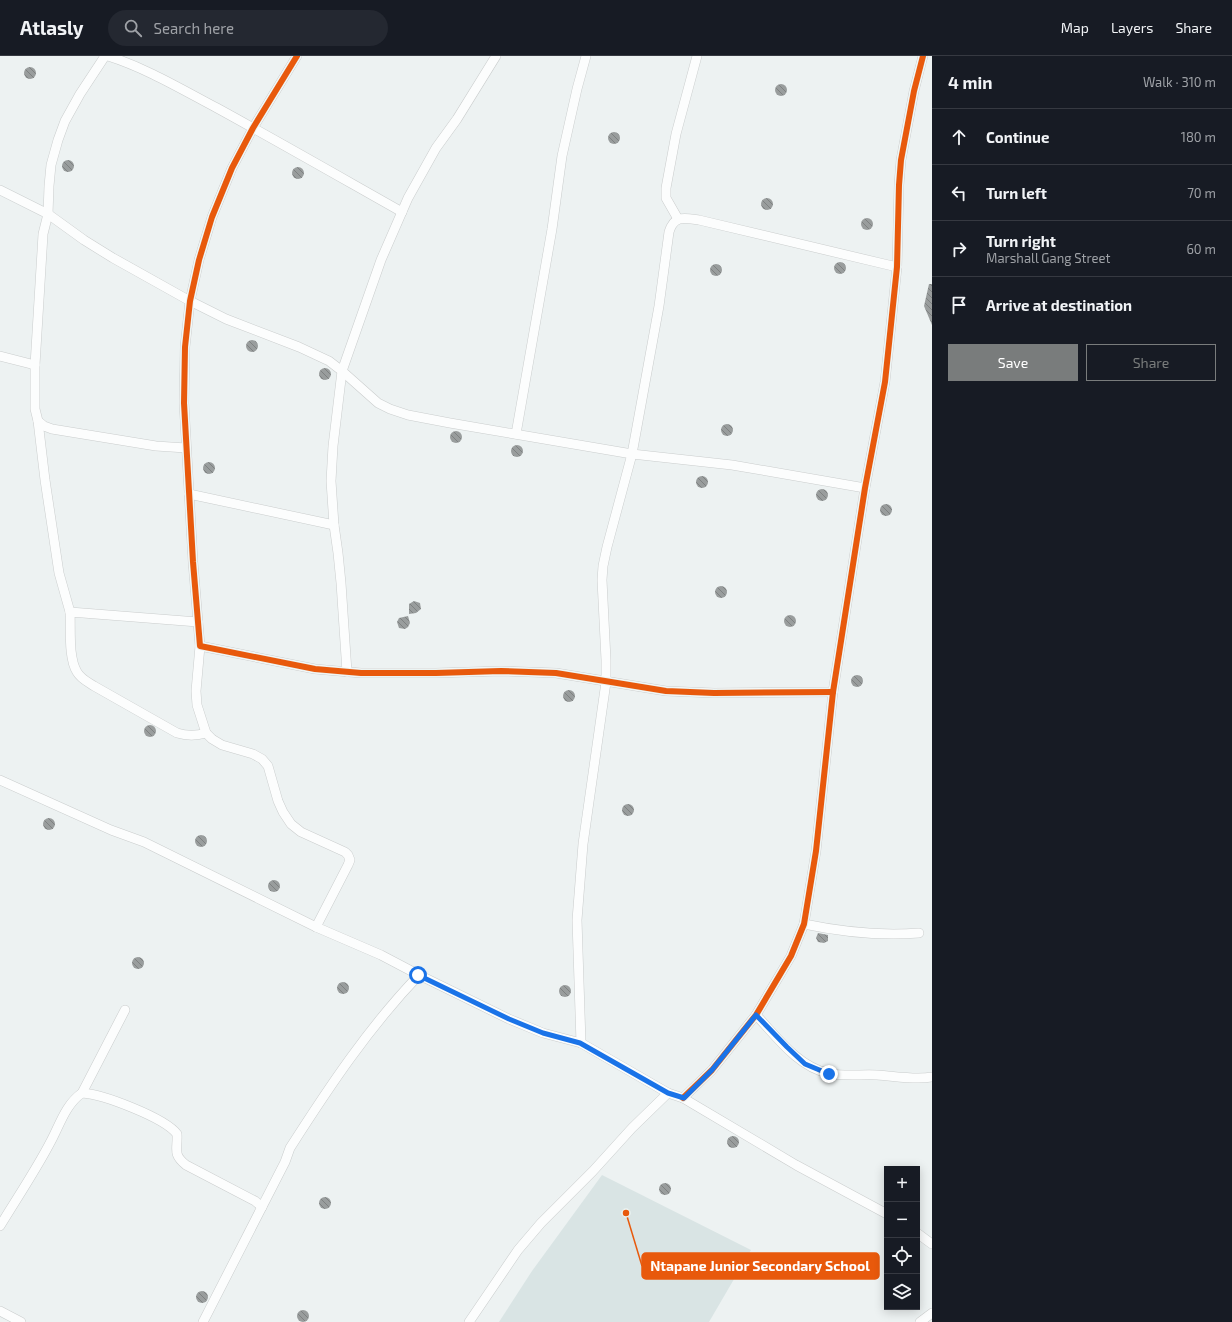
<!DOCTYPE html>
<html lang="en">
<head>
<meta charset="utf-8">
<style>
	:root { --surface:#171b24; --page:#242831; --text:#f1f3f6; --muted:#9ea1a6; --line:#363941; --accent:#797c7c }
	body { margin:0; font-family:"Exo 2",sans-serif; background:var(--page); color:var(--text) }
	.controls { position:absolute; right:12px; bottom:12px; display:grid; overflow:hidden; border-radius:0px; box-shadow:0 2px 10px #0003 }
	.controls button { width:36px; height:36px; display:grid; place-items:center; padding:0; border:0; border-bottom:1px solid var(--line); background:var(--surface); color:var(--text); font:20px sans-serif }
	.stop { position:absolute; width:12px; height:12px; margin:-9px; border:3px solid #1a73e8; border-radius:50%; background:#fff }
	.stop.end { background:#1a73e8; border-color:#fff; box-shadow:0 1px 4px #0008 }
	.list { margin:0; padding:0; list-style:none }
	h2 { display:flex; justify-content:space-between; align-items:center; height:52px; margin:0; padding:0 16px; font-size:17px }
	h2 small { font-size:13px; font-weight:400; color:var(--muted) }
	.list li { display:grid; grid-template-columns:26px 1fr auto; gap:12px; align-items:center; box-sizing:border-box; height:56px; padding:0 16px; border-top:1px solid var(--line) }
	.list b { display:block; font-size:15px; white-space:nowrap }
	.list p { margin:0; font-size:13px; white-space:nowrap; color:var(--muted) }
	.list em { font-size:13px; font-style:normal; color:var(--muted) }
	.actions { display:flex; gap:8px; padding:12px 16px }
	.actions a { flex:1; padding:9px 0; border:1px solid var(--accent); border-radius:0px; text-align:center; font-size:14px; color:var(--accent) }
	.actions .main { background:var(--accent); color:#fff }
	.icon { flex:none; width:22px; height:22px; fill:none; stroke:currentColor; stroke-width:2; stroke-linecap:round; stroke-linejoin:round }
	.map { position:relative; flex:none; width:932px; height:1266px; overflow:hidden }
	header { display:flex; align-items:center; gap:24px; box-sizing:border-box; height:56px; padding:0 20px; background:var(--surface); border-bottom:1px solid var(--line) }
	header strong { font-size:19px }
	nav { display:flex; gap:22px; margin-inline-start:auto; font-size:14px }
	.search { width:280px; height:36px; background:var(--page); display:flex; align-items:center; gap:10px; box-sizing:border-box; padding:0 14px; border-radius:22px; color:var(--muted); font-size:15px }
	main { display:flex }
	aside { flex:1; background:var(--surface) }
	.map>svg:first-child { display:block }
</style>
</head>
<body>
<header>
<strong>Atlasly</strong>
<div class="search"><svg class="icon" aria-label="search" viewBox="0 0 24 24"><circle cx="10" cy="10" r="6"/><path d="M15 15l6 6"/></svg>Search here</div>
<nav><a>Map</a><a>Layers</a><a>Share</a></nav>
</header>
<main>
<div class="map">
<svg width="932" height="1266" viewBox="0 0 932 1266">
	<defs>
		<pattern id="building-back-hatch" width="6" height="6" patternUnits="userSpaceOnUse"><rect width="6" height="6" fill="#999d9d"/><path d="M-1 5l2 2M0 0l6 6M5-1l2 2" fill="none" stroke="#7e8181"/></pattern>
	</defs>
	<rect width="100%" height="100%" fill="#edf2f2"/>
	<polygon fill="#d9e4e4" points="602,1119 751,1194 709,1266 499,1266 532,1215"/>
	<g fill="url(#building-back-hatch)">
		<circle cx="30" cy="17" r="6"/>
		<circle cx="781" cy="34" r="6"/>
		<circle cx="614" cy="82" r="6"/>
		<circle cx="68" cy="110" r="6"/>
		<circle cx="298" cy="117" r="6"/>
		<circle cx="767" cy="148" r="6"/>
		<circle cx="867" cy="168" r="6"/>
		<circle cx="840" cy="212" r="6"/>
		<circle cx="716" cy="214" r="6"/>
		<polygon points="929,228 932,228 932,269 924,250"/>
		<circle cx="252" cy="290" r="6"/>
		<circle cx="325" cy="318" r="6"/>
		<circle cx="727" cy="374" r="6"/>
		<circle cx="456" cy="381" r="6"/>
		<circle cx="517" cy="395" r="6"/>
		<circle cx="209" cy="412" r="6"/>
		<circle cx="702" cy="426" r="6"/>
		<circle cx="822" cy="439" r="6"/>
		<circle cx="886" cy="454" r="6"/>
		<circle cx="721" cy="536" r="6"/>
		<polygon points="414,545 420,547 421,553 416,557 409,558 409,548"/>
		<circle cx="790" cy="565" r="6"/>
		<polygon points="408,560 410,567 408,571 405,573 399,572 397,566 399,562"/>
		<circle cx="857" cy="625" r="6"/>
		<circle cx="569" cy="640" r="6"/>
		<circle cx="150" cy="675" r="6"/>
		<circle cx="628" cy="754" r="6"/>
		<circle cx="49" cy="768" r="6"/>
		<circle cx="201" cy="785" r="6"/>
		<circle cx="274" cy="830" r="6"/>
		<polygon points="818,877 828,879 828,885 824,887 818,886 816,882"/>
		<circle cx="138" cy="907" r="6"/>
		<circle cx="343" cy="932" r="6"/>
		<circle cx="565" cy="935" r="6"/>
		<circle cx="733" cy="1086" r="6"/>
		<circle cx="665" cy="1133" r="6"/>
		<circle cx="325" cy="1147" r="6"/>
		<circle cx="202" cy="1241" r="6"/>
		<circle cx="303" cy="1260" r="6"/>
	</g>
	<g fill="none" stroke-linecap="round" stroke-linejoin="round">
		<g stroke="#cacdcd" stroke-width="10">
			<g id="street">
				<polyline points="105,0 80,38 65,65 58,84 51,109 49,130 48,158 43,178 42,195 35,309 35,353 38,365 44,370 52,373 156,390 186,392"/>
				<path d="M108,0C146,12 181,33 217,52C279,86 340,121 402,156"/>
				<polyline points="297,0 253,72 232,112 212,161 199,204 190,245 185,291 184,347 193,506 200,590 315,613 361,617 436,617 501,615 556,617 666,635 714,637 833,636"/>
				<polyline points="0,134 48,158 84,184 113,202 190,245 226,263 299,291 329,305 342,315 378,347 390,353 408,359 450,367 632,398 732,409 865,432"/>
				<polyline points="678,163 666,142 666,132 676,78 697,0"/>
				<polyline points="0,300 35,309"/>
				<polyline points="38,365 45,424 59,517 70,556"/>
				<polyline points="516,378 552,173 562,100 577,33 586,0"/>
				<polyline points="189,438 334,469"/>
				<path d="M198,566L70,556C71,573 68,601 77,616C81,623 88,626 94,630L177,677C187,680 196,680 206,677"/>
				<polyline points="200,590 196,635 197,649 206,677 212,683 222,689 253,698 262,703 268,710 278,745 283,756 291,768 301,776 345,796 348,799 350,804 348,809 316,871"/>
				<polyline points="347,616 341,527 338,497 334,469 331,425 333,390 342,315 381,204 408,142 436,92 457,63 496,0"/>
				<polyline points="0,724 111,774 144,786 316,871 381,899 419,919 509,963 543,977 581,987 668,1037 683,1042 796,1109 887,1158"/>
				<path d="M804,868C842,876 880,880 919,877"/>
				<path d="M756,959C776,980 798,1011 828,1017C844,1021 861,1018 877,1019C895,1020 914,1024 932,1021"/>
				<path d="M581,987L577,864L583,788L606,626V604L602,524L603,510L607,491L632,398L659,250L669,176C674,159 684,162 699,164L897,211"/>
				<polyline points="82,1037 125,954"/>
				<polyline points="683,1042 712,1014 756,959 791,900 804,868 816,795 833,636 865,432 885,326 897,211 899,129 901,104 914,35 923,0"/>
				<path d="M0,1170C17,1142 36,1114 51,1085C60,1068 66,1048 82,1037C103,1038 165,1062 177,1078C178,1093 172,1098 186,1109L255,1145L262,1151"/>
				<polyline points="917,1177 932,1188"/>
				<polyline points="0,1255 21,1266"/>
				<path d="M203,1266L285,1106L290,1092C329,1031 369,971 419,919"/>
				<polyline points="469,1266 518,1194 541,1167 593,1115 632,1072 668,1037"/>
				<polyline points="920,1266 932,1257"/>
			</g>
		</g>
		<use href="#street" stroke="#fcfdfd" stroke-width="9"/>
		<g stroke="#ebf4f3" stroke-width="8">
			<g id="cycleway">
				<polyline points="297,0 253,72 232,112 212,161 199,204 190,245 185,291 184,347 193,506 200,590 315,613 361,617 436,617 501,615 556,617 666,635 714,637 833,636"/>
				<polyline points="683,1042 712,1014 756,959 791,900 804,868 816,795 833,636 865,432 885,326 897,211 899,129 901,104 914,35 923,0"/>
			</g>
		</g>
		<use href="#cycleway" stroke="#e8590c" stroke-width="6"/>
	</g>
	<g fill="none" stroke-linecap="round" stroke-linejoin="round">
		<polyline stroke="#1a73e8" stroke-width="5" points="418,919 509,963 543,977 580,987 668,1037 684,1042 712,1014 756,959 787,991 805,1008 829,1018"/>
	</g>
	<path fill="none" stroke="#e8590c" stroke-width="1.5" d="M626 1157L642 1210"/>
	<circle fill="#e8590c" stroke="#ebf4f3" stroke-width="1.5" cx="626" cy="1157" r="4"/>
	<rect fill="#e8590c" stroke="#e8590c" stroke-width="1.5" x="642" y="1197" width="237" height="26" rx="4"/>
	<g font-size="14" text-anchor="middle" font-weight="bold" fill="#fff">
		<text x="760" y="1215">Ntapane Junior Secondary School</text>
	</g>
</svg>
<div class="controls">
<button>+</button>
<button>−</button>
<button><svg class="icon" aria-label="locate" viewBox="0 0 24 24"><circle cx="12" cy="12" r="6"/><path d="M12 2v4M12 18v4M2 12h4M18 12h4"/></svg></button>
<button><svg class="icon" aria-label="layers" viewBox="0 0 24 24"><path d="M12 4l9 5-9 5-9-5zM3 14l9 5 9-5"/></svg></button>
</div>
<div class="stop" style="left:418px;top:919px"></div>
<div class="stop end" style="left:829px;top:1018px"></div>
</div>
<aside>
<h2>4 min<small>Walk · 310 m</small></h2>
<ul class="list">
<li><svg class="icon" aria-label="ahead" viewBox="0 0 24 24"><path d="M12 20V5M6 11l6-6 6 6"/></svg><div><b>Continue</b></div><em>180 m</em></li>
<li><svg class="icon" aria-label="left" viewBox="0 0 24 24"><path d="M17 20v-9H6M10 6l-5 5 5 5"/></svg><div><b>Turn left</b></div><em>70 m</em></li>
<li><svg class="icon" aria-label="right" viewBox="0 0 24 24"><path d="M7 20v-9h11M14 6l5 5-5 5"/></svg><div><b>Turn right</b><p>Marshall Gang Street</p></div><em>60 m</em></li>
<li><svg class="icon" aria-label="arrive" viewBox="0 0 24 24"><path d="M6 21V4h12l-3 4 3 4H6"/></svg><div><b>Arrive at destination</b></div></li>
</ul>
<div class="actions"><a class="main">Save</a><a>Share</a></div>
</aside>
</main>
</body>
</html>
